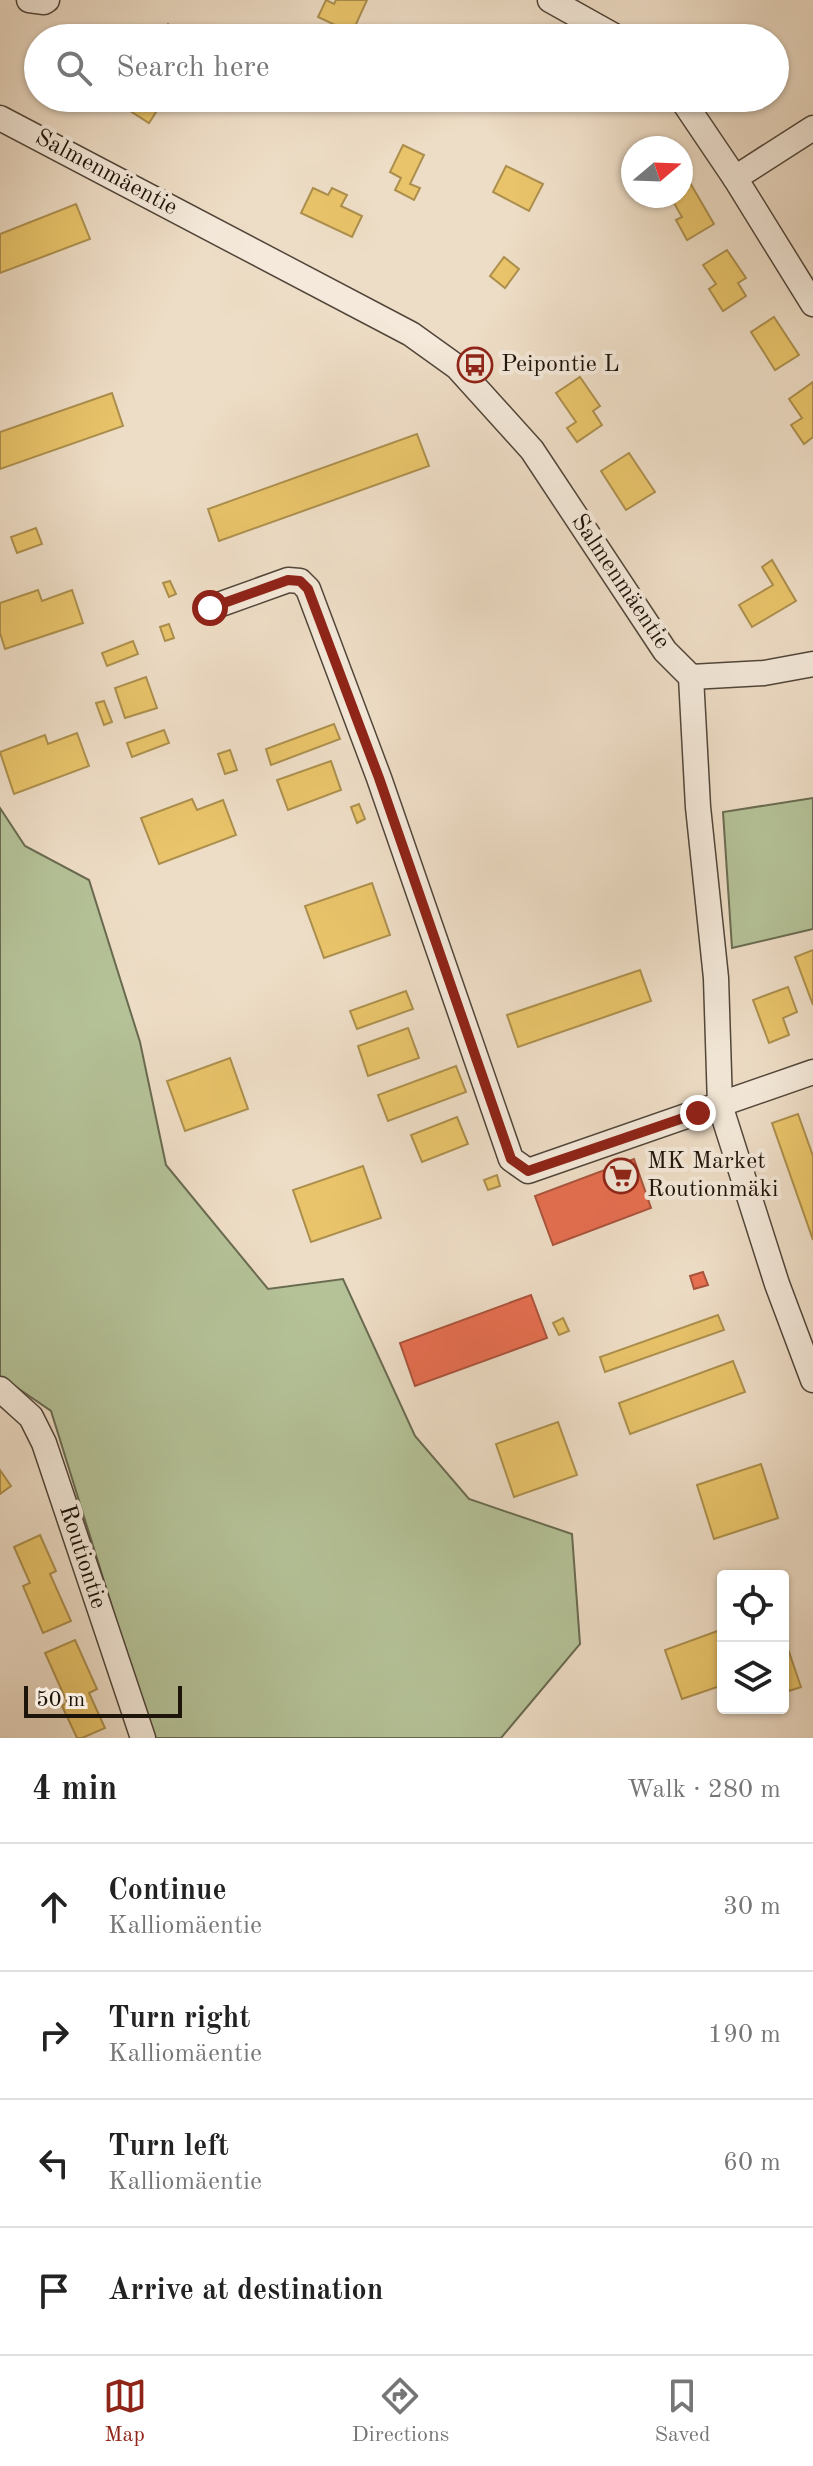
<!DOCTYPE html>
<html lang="en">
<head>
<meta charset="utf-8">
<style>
	:root { --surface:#fff; --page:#f6f6f6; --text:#222; --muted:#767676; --line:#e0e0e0; --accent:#8f2418 }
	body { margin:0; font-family:"Old Standard TT",serif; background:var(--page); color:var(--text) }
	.controls { position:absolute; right:24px; bottom:24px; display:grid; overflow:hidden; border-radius:8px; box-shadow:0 2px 6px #0004 }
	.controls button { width:72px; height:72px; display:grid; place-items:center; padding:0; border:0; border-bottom:2px solid var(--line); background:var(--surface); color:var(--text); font:40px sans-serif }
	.compass { position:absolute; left:621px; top:136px; width:72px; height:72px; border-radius:50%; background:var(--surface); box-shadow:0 2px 6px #0004; rotate:71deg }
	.scale { position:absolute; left:24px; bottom:20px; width:158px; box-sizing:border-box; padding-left:8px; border:4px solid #1d140a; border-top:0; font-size:22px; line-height:28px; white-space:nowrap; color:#1d140a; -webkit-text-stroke:6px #f4e9da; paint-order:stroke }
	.stop { position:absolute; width:24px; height:24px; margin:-18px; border:6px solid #8f2418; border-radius:50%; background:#fff }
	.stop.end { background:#8f2418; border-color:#fff; box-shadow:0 2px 8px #0008 }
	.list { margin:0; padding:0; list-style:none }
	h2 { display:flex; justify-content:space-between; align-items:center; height:104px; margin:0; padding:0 32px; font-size:34px }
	h2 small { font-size:26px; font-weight:400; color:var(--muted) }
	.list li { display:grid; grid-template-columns:52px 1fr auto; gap:24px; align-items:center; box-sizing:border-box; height:128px; padding:0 32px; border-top:2px solid var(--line) }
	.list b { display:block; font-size:30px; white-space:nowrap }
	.list p { margin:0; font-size:26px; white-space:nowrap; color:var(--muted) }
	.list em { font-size:26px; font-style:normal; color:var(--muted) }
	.icon { flex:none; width:44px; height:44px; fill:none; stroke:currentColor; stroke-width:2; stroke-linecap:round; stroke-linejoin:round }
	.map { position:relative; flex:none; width:813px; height:1738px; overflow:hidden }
	.search { position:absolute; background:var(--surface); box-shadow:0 2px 6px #0004; left:24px; right:24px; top:24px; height:88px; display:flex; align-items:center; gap:20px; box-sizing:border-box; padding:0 28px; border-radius:44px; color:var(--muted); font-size:30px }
	.sheet { height:616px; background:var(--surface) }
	nav { display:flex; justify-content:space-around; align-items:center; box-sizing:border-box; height:112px; border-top:2px solid var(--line); background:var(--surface); font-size:22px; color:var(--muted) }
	nav a { display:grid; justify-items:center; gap:4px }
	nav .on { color:var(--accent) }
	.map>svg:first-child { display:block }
</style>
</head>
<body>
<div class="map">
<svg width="813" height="1738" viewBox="0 0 813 1738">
	<rect width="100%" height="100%" fill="#eeddc6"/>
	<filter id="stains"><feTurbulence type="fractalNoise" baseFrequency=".0025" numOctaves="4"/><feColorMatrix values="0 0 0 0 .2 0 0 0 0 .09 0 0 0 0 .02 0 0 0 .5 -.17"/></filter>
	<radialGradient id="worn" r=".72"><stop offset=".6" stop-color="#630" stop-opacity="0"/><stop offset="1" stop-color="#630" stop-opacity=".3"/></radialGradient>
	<g fill="#b5c298" stroke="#696b51" stroke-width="2">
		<polygon points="813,798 813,929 732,948 723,812"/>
		<polygon points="0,808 25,846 89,880 140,1042 166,1165 268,1289 343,1279 415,1436 469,1499 572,1534 580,1644 501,1738 153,1738 51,1411 0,1376"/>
	</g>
	<g fill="#e9c46a" stroke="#ac8f4d" stroke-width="2">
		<polygon points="326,0 334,4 336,0 367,0 352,33 318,17"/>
		<polygon points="168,24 192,38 160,38"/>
		<polygon points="118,98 165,98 149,123 116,102"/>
		<polygon points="446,98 470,98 465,109"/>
		<polygon points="403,145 424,155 410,184 420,188 414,200 395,190 401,178 390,172"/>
		<polygon points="506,166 543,184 529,211 493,192"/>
		<polygon points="689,181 714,224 687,240 676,220 682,217 670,196 681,196 681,186"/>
		<polygon points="313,188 328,195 332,188 347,195 341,206 362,216 352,237 301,213"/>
		<polygon points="76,204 90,239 0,273 0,234"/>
		<polygon points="727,250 746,278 738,283 746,296 723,311 709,289 716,284 703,265"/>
		<polygon points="504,257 519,269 505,288 490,276"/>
		<polygon points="774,317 799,355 775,370 751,332"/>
		<polygon points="580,377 600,406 593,411 602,425 577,442 567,428 576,422 556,393"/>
		<polygon points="813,382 813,437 804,444 791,425 802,418 789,399"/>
		<polygon points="112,393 123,426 0,469 0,432"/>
		<polygon points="417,434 429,466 219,541 208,509"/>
		<polygon points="629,453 655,492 626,510 601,471"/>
		<polygon points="36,528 42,544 17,553 11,537"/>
		<polygon points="772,560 796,601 752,627 739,605 773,585 762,567"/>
		<polygon points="170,581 176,594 169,597 163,583"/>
		<polygon points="38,590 42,601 72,590 83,623 5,649 0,633 0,603"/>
		<polygon points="169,624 174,638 165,641 160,627"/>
		<polygon points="133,641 138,654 107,666 102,653"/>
		<polygon points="146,677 157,708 125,718 115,688"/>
		<polygon points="104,701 112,722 104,725 96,703"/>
		<polygon points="334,724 340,739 271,765 266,749"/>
		<polygon points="164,730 169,743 132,757 127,743"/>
		<polygon points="77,733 89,766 14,794 0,752 45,735 48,744"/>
		<polygon points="230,750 237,770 225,774 218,754"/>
		<polygon points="331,761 341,790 288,810 277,780"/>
		<polygon points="192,799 197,810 223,800 236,835 159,864 141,818"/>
		<polygon points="359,804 365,819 357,823 351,807"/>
		<polygon points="372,883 390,935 324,958 305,906"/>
		<polygon points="813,950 813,1005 795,957"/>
		<polygon points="640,970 651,1001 518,1047 507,1015"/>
		<polygon points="788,987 797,1012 783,1018 789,1035 769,1043 753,1000"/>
		<polygon points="406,991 413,1009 357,1029 350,1011"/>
		<polygon points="408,1028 419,1058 368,1076 358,1046"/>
		<polygon points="230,1058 248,1109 185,1131 167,1081"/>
		<polygon points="456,1066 466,1092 388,1121 378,1095"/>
		<polygon points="798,1114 813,1156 813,1240 772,1123"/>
		<polygon points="457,1117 468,1144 422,1162 411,1135"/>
		<polygon points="363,1166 381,1218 311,1242 293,1190"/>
		<polygon points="497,1175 500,1186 488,1190 484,1180"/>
		<polygon points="718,1315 724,1330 605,1372 600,1357"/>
		<polygon points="563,1318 569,1331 559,1335 553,1323"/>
		<polygon points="733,1361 745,1392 630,1434 619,1403"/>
		<polygon points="558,1422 577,1475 514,1497 496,1444"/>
		<polygon points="761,1464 778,1518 714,1539 697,1485"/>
		<polygon points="0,1470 11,1486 0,1494"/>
		<polygon points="40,1535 56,1571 50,1574 71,1621 43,1633 23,1586 30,1583 14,1547"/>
		<polygon points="723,1629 723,1685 682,1699 665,1650"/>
		<polygon points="75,1640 97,1689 89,1693 105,1728 82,1738 77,1738 62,1706 67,1702 45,1653"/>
		<polygon points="787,1646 801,1687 789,1691 783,1674 783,1647"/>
	</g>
	<g fill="#e76f51" stroke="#aa543c" stroke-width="2">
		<polygon points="634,1159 651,1208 553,1245 535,1196"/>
		<polygon points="703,1272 708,1285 694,1289 690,1276"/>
		<polygon points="531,1295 547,1338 415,1386 400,1343"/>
	</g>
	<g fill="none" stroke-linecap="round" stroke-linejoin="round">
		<g stroke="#514639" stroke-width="27">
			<g id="minor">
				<polyline points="29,0 44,2 47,0"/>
				<polyline points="550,0 618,38"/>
				<polyline points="681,98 735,178 813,304"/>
				<polyline points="0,118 411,334 457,367 532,450 665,651 691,677 698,807 716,978 720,1105 777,1284 813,1380"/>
				<polyline points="735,178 813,128"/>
				<polyline points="210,608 288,580 300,581 308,589 379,778 511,1159 528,1171 813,1072"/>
				<polyline points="691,677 764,673 813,664"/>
				<polyline points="0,1389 31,1417 44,1443 143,1738"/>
			</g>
		</g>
		<use href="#minor" stroke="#f4e9da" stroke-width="24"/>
	</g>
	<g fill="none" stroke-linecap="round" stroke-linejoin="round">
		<polyline stroke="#8f2418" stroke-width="10" points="210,608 288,580 300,581 308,589 379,778 511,1159 528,1171 698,1113"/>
	</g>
	<defs>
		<g id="bus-ring" transform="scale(1.8)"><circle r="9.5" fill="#f4e9da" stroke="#8f2418" stroke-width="1.5"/><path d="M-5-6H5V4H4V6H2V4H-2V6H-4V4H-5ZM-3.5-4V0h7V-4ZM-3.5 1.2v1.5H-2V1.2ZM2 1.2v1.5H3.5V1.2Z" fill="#8f2418"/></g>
		<g id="supermarket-ring" transform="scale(1.8)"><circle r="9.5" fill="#f4e9da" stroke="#8f2418" stroke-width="1.5"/><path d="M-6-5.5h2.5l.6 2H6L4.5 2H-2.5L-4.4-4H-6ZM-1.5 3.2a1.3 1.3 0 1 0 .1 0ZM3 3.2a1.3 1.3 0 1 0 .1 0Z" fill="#8f2418"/></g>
	</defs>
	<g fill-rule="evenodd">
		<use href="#bus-ring" x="475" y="365"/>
		<use href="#supermarket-ring" x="621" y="1176"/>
	</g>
	<g text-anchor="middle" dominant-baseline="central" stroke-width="8" stroke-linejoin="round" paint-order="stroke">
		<g font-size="24" fill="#1d140a" stroke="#f4e9da">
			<text transform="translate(106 173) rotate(28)">Salmenmäentie</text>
			<text transform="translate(620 582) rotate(56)">Salmenmäentie</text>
			<text transform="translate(82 1557) rotate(72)">Routiontie</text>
		</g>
		<g font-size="24" fill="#1d140a" stroke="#f4e9da" text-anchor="start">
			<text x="501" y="365">Peipontie L</text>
			<text x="647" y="1162">MK Market<tspan x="647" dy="28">Routionmäki</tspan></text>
		</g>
	</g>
	<rect width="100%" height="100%" filter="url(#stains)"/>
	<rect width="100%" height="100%" fill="url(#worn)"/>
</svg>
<div class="controls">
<button><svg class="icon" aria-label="locate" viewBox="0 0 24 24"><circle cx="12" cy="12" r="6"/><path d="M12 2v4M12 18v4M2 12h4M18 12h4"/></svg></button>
<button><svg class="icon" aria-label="layers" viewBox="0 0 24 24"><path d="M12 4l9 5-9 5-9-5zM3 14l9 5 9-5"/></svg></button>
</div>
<svg class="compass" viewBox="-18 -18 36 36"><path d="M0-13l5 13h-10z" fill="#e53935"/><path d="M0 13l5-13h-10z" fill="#767676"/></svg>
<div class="scale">50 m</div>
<div class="stop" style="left:210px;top:608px"></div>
<div class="stop end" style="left:698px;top:1113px"></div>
<div class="search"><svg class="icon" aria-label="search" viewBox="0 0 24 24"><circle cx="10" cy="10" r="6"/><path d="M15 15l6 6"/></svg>Search here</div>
</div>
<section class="sheet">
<h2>4 min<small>Walk · 280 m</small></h2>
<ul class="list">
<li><svg class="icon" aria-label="ahead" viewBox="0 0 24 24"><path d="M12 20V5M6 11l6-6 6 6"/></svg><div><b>Continue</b><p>Kalliomäentie</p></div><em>30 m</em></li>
<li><svg class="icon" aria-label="right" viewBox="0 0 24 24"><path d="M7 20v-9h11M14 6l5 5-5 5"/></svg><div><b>Turn right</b><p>Kalliomäentie</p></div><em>190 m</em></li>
<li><svg class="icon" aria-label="left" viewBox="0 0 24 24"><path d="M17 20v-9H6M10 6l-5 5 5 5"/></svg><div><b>Turn left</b><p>Kalliomäentie</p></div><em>60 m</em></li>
<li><svg class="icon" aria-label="arrive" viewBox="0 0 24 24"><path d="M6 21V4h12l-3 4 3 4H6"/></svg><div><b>Arrive at destination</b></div></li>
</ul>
</section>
<nav>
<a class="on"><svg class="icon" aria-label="map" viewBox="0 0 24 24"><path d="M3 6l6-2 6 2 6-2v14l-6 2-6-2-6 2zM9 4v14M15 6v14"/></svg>Map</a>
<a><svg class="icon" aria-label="directions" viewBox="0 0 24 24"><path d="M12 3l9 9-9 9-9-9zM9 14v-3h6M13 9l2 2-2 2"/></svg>Directions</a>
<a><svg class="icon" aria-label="saved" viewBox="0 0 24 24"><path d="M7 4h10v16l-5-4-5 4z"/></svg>Saved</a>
</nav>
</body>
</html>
